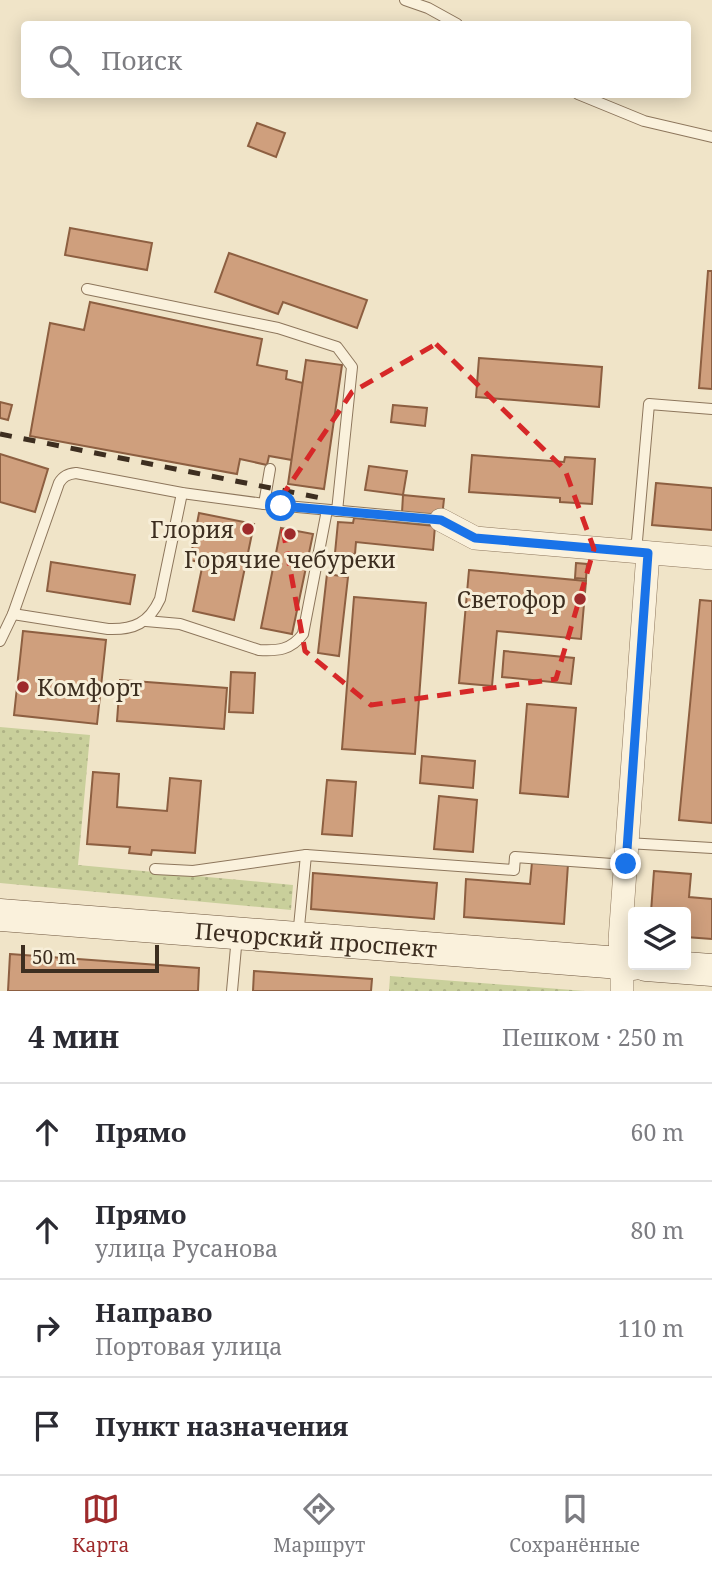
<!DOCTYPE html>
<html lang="ru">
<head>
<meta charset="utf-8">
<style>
	:root { --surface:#fff; --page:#f7f7f7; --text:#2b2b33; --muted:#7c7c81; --line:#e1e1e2; --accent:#9e2a2b }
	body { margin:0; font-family:"Noto Serif",serif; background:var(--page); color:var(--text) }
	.controls { position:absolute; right:21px; bottom:21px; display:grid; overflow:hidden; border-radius:7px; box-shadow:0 4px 18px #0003 }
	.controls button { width:63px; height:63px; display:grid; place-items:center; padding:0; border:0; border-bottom:2px solid var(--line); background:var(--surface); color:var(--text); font:35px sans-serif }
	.scale { position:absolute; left:21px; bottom:18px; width:138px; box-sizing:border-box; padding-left:7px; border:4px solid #3d2e20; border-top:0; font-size:19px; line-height:24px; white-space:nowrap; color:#3d2e20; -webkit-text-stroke:5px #f7eed8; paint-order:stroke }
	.stop { position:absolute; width:21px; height:21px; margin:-16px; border:5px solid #1a73e8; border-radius:50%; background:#fff }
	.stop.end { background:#1a73e8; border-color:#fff; box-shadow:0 2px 7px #0008 }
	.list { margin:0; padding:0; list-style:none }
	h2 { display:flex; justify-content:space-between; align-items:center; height:91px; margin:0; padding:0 28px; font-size:30px }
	h2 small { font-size:23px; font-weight:400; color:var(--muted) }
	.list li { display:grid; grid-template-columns:46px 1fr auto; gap:21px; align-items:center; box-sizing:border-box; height:98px; padding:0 28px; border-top:2px solid var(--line) }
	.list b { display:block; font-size:26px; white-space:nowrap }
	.list p { margin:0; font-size:23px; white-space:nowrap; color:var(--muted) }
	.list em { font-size:23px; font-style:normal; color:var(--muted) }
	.icon { flex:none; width:38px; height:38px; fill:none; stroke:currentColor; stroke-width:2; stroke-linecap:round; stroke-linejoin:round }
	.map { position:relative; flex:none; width:712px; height:991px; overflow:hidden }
	.search { position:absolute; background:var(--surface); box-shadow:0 4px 18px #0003; left:21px; right:21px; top:21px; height:77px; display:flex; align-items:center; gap:18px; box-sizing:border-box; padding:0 24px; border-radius:7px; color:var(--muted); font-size:26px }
	.sheet { height:483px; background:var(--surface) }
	nav { display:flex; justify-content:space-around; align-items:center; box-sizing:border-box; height:98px; border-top:2px solid var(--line); background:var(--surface); font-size:19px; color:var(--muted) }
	nav a { display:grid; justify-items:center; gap:4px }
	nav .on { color:var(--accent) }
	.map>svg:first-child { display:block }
</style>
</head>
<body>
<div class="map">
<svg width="712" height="991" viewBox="0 0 712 991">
	<defs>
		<pattern id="park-dots" width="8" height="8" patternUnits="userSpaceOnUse" patternTransform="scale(1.75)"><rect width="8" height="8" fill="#c9cf9b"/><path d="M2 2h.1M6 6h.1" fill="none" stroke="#aeb285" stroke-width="1.8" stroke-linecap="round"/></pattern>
	</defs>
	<rect width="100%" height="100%" fill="#f0e4c8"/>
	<g fill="url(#park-dots)">
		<polygon points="0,727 90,735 78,865 293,885 291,910 0,883"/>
		<polygon points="390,976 585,991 389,991"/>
	</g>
	<g fill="#cf9f7d" stroke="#8d5f41" stroke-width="2">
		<polygon points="257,123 285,133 276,157 248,146"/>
		<polygon points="70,228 152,243 147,270 65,255"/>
		<polygon points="229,253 367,300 357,328 283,302 278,314 215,292"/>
		<polygon points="708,271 712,271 712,389 699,388"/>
		<polygon points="90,302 262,339 257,365 287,371 286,379 303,383 292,460 269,456 267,465 240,459 237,474 30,436 50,323 84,330"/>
		<polygon points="479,358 602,367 599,407 476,397"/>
		<polygon points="306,360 342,365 324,489 288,484"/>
		<polygon points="0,402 12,405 8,420 0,418"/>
		<polygon points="393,405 427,408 425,426 391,422"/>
		<polygon points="0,454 48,469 35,512 0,502"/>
		<polygon points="472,455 564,462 565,457 595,459 592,504 560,502 560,498 469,492"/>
		<polygon points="369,466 407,471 403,495 365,490"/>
		<polygon points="656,483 712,488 712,530 652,525"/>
		<polygon points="403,495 444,499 442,517 402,513"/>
		<polygon points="199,513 254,524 234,620 193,611 203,563 190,560"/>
		<polygon points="354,518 435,526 433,550 356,542 355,554 335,553 338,522 353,523"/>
		<polygon points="281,528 313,534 292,634 261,628"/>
		<polygon points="51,562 135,575 130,604 47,591"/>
		<polygon points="576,563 587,564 586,579 575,578"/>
		<polygon points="469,570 586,581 581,639 497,631 492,686 459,683"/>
		<polygon points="327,574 348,577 339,656 318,653"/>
		<polygon points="354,597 426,603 415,754 342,749"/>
		<polygon points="700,600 712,601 712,823 679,820"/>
		<polygon points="23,631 106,640 97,724 14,715"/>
		<polygon points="504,651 574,658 571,684 502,677"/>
		<polygon points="231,672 255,673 253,713 229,712"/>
		<polygon points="120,680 227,688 224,729 117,721"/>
		<polygon points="527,704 576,708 568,797 520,793"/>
		<polygon points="422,756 475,761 473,788 420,783"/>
		<polygon points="93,772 119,774 117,807 167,811 170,778 201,781 195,853 152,850 151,855 129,853 130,847 87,844"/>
		<polygon points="327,780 356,782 352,836 322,834"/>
		<polygon points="439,796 477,800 473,852 434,849"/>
		<polygon points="532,862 568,864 564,924 464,917 466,879 530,884"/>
		<polygon points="654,871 691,874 689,897 712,899 712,939 686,937 686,912 651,912"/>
		<polygon points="313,873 437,883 434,919 311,909"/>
		<polygon points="10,954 199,968 198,991 8,991"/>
		<polygon points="254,971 372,979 371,991 253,991"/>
	</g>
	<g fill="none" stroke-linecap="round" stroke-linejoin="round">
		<g stroke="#8d765c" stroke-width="12">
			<g id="service">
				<polyline points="405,0 428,8 457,24"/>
				<polyline points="578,94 644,121 712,137"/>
				<polyline points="87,289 278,328 337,347 352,367 337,511"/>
				<polyline points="264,504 270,469"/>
				<polyline points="636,552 649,404 712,409"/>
				<path d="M13,614L108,629C134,630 149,623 160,599L182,493"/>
				<path d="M146,621L180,624L259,650C278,651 291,650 303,634L327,510"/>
				<path d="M0,641L13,614L59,483C63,476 68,474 76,473L182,493L264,504L441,520"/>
				<polyline points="627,843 712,848"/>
				<polyline points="155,869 193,871 306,855"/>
				<polyline points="298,937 306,855 514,870 515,857 626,865"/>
				<polyline points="232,991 237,936"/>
			</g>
		</g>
		<g stroke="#8d765c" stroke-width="24">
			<g id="minor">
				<polyline points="441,520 475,538 712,558"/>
				<polyline points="622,991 622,963 620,940 648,553"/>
			</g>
		</g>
		<g stroke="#6f573f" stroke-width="33">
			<g id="secondary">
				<path id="s1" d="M0,915L633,964"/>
				<polyline points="646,965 712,970"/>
			</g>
		</g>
		<use href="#service" stroke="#faf1dc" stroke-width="10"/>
		<use href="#minor" stroke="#faf1dc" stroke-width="23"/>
		<use href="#secondary" stroke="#faf1dc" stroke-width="32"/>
		<polyline stroke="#3d2e20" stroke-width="5" stroke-dasharray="12 12" stroke-linecap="butt" points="0,434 321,498"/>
	</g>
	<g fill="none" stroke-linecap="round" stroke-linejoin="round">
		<polyline stroke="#1a73e8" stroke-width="9" points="281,506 441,520 475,538 648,553 626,864"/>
	</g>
	<path fill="none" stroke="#d62828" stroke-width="5" stroke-dasharray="14 9" stroke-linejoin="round" d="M436,344L565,470L594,549L556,679L371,705L305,651L278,502L352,392Z"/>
	<g fill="#9e2a2b" stroke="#f7eed8" stroke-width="2.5">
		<circle cx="248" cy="529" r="7"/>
		<circle cx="290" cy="534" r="7"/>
		<circle cx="580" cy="599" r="7"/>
		<circle cx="23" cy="687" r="7"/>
	</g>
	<g text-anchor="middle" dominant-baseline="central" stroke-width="6" stroke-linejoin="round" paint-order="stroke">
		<g font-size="23" fill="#3d2e20" stroke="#f7eed8" text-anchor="end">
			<text x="234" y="529">Глория</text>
			<text x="290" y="559" text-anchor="middle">Горячие чебуреки</text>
			<text x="566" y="599">Светофор</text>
			<text x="37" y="687" text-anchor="start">Комфорт</text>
		</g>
		<g font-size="23" fill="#3d2e20" stroke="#f7eed8">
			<text stroke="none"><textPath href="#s1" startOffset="317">Печорский проспект</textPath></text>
		</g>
	</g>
</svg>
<div class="controls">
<button><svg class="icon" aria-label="layers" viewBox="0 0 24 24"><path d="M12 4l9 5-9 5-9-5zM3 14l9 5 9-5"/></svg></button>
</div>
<div class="scale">50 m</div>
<div class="stop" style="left:281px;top:506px"></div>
<div class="stop end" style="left:626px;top:864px"></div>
<div class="search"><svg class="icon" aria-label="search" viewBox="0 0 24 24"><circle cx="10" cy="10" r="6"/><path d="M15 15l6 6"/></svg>Поиск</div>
</div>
<section class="sheet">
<h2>4 мин<small>Пешком · 250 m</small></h2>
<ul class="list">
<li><svg class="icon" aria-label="ahead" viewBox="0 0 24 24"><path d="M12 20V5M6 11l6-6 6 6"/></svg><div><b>Прямо</b></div><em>60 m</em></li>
<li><svg class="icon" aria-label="ahead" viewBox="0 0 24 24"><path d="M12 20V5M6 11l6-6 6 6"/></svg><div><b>Прямо</b><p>улица Русанова</p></div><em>80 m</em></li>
<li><svg class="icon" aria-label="right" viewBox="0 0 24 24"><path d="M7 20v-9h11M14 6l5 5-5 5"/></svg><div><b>Направо</b><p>Портовая улица</p></div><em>110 m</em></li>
<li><svg class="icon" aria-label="arrive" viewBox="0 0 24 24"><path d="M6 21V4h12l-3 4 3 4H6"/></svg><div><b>Пункт назначения</b></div></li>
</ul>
</section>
<nav>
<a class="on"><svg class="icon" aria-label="map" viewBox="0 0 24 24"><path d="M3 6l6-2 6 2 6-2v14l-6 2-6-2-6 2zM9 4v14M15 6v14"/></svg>Карта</a>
<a><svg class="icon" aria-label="directions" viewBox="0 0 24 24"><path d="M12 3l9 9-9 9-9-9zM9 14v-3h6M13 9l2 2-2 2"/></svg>Маршрут</a>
<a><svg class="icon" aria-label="saved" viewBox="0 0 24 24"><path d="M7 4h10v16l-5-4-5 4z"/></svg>Сохранённые</a>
</nav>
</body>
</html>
